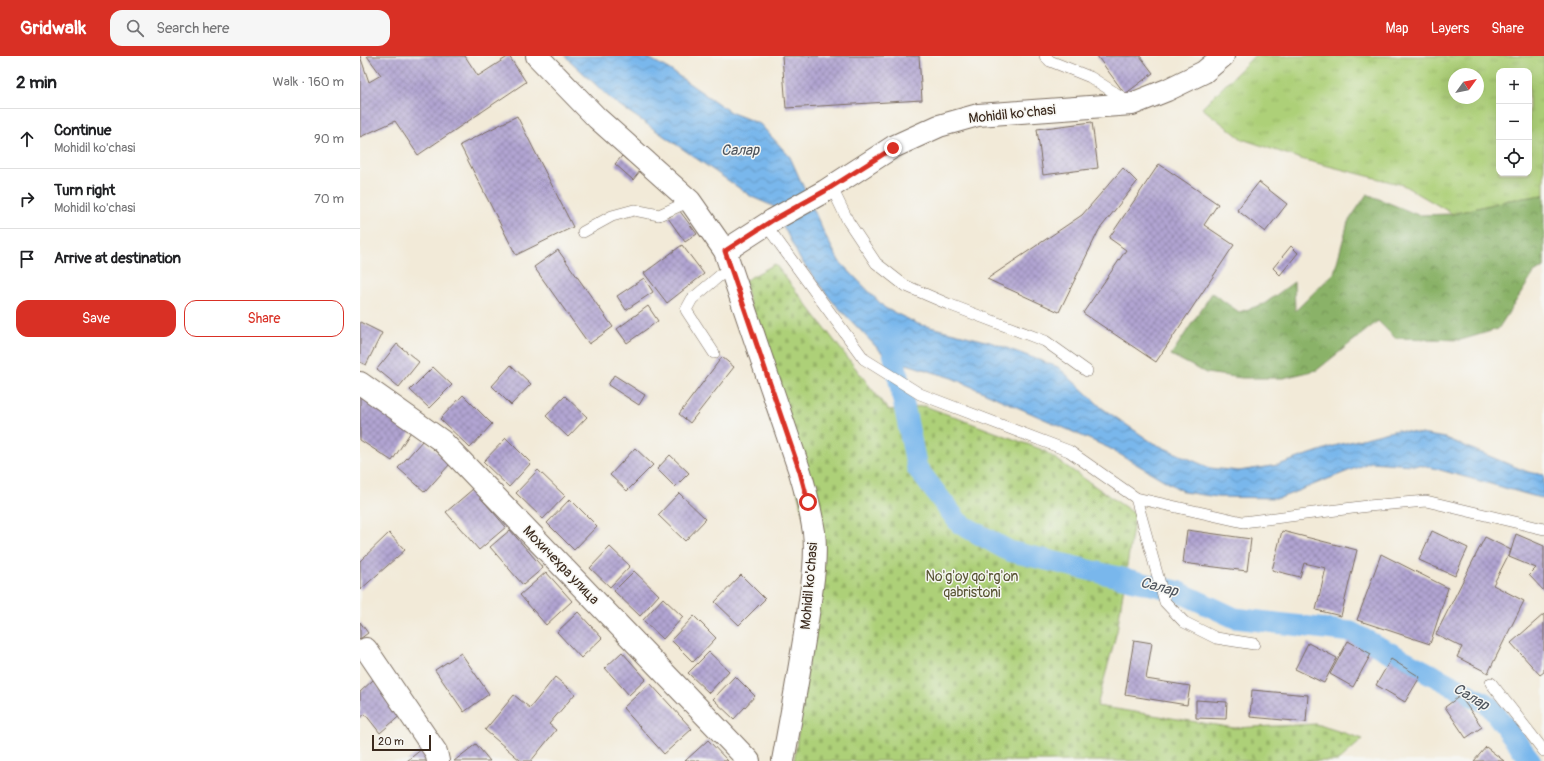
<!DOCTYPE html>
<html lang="en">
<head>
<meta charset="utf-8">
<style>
	:root { --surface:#fff; --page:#f6f6f6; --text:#202124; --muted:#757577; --line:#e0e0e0; --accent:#d93025 }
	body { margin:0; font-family:Pangolin,sans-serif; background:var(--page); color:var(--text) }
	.controls { position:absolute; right:12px; top:12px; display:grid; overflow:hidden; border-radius:8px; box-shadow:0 4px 16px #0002 }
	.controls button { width:36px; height:36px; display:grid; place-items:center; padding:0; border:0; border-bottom:1px solid var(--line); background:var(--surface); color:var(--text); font:20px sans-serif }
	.compass { position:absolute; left:1088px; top:12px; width:36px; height:36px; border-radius:50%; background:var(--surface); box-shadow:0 4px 16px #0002; rotate:57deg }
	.scale { position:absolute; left:12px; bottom:10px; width:59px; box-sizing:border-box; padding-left:4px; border:2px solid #3b2a1e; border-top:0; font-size:11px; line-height:14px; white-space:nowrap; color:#3b2a1e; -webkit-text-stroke:3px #f6f6f2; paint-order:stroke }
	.stop { position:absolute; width:12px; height:12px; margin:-9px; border:3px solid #d93025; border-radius:50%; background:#fff }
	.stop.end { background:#d93025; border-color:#fff; box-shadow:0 1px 4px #0008 }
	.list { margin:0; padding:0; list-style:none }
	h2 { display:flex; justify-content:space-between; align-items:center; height:52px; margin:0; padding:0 16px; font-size:17px }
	h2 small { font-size:13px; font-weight:400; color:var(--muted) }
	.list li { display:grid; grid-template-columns:26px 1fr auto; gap:12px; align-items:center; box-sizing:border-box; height:60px; padding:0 16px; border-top:1px solid var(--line) }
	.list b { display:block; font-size:15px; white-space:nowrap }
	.list p { margin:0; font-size:13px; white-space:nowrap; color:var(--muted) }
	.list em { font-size:13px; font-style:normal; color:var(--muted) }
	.actions { display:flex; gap:8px; padding:12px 16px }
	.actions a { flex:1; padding:9px 0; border:1px solid var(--accent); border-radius:12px; text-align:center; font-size:14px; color:var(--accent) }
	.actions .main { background:var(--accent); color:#fff }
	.icon { flex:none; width:22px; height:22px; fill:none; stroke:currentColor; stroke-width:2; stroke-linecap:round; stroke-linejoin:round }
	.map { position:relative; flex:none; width:1184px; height:705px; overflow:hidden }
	header { display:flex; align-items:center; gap:24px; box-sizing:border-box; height:56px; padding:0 20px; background:var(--accent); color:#fff }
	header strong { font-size:19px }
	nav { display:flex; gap:22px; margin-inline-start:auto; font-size:14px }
	.search { width:280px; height:36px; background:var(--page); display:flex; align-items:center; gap:10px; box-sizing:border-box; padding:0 14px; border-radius:12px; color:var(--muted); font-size:15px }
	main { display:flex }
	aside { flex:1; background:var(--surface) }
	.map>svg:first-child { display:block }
</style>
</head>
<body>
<header>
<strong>Gridwalk</strong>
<div class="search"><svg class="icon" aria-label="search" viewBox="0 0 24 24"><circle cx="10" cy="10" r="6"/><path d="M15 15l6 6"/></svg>Search here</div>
<nav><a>Map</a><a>Layers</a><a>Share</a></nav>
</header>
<main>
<aside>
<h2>2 min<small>Walk · 160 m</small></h2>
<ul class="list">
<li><svg class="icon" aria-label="ahead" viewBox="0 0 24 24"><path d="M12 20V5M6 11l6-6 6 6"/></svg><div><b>Continue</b><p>Mohidil ko'chasi</p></div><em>90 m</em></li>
<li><svg class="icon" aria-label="right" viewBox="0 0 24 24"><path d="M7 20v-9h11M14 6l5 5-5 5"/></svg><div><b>Turn right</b><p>Mohidil ko'chasi</p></div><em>70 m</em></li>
<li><svg class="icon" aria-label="arrive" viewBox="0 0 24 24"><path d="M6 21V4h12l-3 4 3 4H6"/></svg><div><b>Arrive at destination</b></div></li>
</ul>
<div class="actions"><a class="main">Save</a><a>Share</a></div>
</aside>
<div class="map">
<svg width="1184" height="705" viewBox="0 0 1184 705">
	<defs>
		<pattern id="grass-tufts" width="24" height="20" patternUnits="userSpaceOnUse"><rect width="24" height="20" fill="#add078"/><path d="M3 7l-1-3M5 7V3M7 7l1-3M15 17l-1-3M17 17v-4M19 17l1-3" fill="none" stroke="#96b367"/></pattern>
		<pattern id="forest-crowns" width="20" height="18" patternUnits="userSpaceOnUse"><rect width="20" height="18" fill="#8ab268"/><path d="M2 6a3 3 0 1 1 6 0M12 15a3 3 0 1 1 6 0" fill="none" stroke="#729155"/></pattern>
		<pattern id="cemetery-stones" width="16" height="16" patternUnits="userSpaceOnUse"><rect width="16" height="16" fill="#add078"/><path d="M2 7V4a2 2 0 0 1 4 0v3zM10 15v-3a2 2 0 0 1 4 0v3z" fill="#96b367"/></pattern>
		<pattern id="water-waves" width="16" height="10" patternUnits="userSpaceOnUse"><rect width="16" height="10" fill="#79b7ec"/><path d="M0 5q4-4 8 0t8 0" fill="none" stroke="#6495bf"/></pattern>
		<pattern id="building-cross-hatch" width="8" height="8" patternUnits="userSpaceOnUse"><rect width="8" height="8" fill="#b1a4d2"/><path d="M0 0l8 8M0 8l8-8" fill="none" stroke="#9186aa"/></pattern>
	</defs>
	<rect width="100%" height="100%" fill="#f6f6f2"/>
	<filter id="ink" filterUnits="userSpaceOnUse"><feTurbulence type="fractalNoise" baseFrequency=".025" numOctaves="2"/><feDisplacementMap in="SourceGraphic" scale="8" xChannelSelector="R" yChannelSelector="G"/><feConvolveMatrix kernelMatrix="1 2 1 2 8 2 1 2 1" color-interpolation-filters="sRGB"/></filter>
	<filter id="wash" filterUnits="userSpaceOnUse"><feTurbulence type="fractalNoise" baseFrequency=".012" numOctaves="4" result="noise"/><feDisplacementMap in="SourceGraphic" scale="16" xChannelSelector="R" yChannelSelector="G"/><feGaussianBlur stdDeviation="0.9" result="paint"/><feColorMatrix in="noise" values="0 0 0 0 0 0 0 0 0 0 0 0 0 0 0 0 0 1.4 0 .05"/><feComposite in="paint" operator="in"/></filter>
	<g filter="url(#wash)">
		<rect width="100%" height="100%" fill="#f2ead8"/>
		<path fill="url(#grass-tufts)" stroke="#747d4b" fill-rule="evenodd" d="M894,0H1184V139L1149,144L1093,158L1043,129L941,103L882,83L842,52ZM1139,15H1169V117H1139ZM1094,18H1118V42H1094Z"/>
		<polygon fill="url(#forest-crowns)" stroke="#626e43" points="1007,138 1058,159 1093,158 1149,144 1184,139 1184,211 1174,217 1138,273 1101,284 1035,282 1018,265 957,314 923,322 882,322 846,317 811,299 852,237 879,256 904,248 934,226 935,255 974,217 988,166"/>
		<polygon fill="url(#cemetery-stones)" stroke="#747d4b" points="415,208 528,354 565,350 683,394 775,458 757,575 737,650 874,672 956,668 1003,683 978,705 434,705 460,525 384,225"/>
		<polygon fill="url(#water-waves)" stroke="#5a7085" points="205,0 285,0 310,14 370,56 400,68 430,101 464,177 479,205 525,252 558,268 630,286 698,311 742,352 793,387 850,412 879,415 918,409 974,390 1037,374 1085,382 1168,416 1184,419 1184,443 1066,410 1011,406 920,442 857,441 824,436 749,392 592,322 527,302 472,245 440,203 413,150 392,141 252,44"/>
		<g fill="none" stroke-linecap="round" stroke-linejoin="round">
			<polyline stroke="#79b7ec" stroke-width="21" points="529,277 557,412 599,467 649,495 817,535 875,562 991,576 1129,649 1171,705"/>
		</g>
		<g id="blocks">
			<g fill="url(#building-cross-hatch)">
				<polygon points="0,0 9,26 21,19 7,0 105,0 118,20 149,0 166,26 58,99 35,65 0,81"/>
				<polygon points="422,0 559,0 562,44 426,52"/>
				<polygon points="737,0 780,0 793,17 765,38"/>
				<polygon points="157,60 213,171 156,199 100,89"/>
				<polygon points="732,66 738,112 683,119 677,73"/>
				<polygon points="262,100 280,115 273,124 255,108"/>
				<polygon points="799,108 858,148 844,169 874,189 796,306 723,257 766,194 749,182"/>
				<polygon points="763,112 777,126 739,174 699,256 627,223 722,159"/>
				<polygon points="899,126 927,148 905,176 877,154"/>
				<polygon points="319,154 337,178 325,186 308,162"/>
				<polygon points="322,189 344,218 307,247 284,217"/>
				<polygon points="931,190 938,197 920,219 913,212"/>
				<polygon points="198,194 253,271 229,288 174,211"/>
				<polygon points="284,222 293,236 266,254 257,240"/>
				<polygon points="288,250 298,265 267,287 257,273"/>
				<polygon points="0,266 22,277 6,309 0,306"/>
				<polygon points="37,288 59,306 39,331 17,313"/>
				<polygon points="362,301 374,311 330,367 319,358"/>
				<polygon points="151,309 171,328 151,349 132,330"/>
				<polygon points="73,311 92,329 69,352 50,334"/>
				<polygon points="254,319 285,339 279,349 248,329"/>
				<polygon points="103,339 132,368 110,392 80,363"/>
				<polygon points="0,340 52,374 32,405 0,384"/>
				<polygon points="205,340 227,361 208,381 186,360"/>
				<polygon points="146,382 171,407 149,431 123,406"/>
				<polygon points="63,384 90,408 65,436 38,412"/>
				<polygon points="275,392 293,409 267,435 250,419"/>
				<polygon points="310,399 329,417 315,431 297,413"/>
				<polygon points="178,414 205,440 183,463 156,437"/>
				<polygon points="113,433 146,471 119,494 86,456"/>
				<polygon points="319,437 346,463 325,485 298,459"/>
				<polygon points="210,443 237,470 214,494 187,467"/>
				<polygon points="150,474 183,512 163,529 130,491"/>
				<polygon points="827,474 891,483 887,515 823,507"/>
				<polygon points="922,475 997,494 981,560 956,554 966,512 944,507 940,521 912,514"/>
				<polygon points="1072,475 1108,492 1095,520 1059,504"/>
				<polygon points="29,477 45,494 0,534 0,505"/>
				<polygon points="1156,478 1184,490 1184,535 1169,519 1176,512 1149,501"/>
				<polygon points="1125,481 1151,494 1133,529 1164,545 1128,617 1097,601 1102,591 1076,578"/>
				<polygon points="250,491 270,510 250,531 230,512"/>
				<polygon points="1021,498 1088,532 1070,588 997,564"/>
				<polygon points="274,515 299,539 280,560 254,535"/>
				<polygon points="186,516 212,545 186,569 160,539"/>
				<polygon points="381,519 405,543 379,569 355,546"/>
				<polygon points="303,542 323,561 303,583 283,564"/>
				<polygon points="218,556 242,582 221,602 197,576"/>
				<polygon points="1184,558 1184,616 1180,619 1151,587"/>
				<polygon points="334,560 356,582 333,606 311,584"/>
				<polygon points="0,566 8,577 0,583"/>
				<polygon points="774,584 792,587 786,623 830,630 827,649 765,639"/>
				<polygon points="988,585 1011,598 993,631 970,618"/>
				<polygon points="948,587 977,602 964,627 935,613"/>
				<polygon points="262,596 286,623 269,639 245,612"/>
				<polygon points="349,596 369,615 349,637 328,617"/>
				<polygon points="101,597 129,638 104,656 75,614"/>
				<polygon points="1031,603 1060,621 1045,646 1016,629"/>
				<polygon points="375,620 395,640 374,663 353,643"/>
				<polygon points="195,621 215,638 189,668 196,674 171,705 161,705 125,674 154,639 170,652"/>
				<polygon points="13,624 43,657 20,677 5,658 0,662 0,636"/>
				<polygon points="290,627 332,673 304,698 263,652"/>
				<polygon points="892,634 948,639 946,666 890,661"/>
				<polygon points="1100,640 1122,671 1106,682 1085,651"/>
				<polygon points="836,644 867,646 866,663 836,662"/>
				<polygon points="348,684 368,705 325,705"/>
				<polygon points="116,688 130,705 94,705"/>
				<polygon points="1126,691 1144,705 1114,705"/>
				<polygon points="63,692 73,705 47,705"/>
			</g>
		</g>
	</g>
	<g filter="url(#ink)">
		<use href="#blocks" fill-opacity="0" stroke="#7b6d5f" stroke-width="1"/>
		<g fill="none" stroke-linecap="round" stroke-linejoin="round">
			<g stroke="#7b6d5f" stroke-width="12">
				<g id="service">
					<polyline points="685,0 690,5 730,21 768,45"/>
					<polyline points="471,130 488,165 516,207 544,229 588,248 685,285 727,315"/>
					<polyline points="406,169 504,303 560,338 709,395 776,442 883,466 1008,450 1066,445 1184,473"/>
					<polyline points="223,176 252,160 274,154 299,159 330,145"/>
					<polyline points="354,297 326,254 332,243 370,211"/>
					<polyline points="776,442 805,546 824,566 856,582 894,588"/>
					<polyline points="1131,627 1184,695"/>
				</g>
			</g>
			<g stroke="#7b6d5f" stroke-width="24">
				<g id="minor">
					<polyline points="177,0 237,62 330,145 365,195"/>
					<polyline points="6,593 76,696 78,705"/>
					<path d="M423,705C432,656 441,607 448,558C452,531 457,503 454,476C451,456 446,436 440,416L365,195L413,164L465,135L533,91L579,70L618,59L772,48L807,34L844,16L863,0"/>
				</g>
			</g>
			<g stroke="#7b6d5f" stroke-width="24">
				<polyline id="tertiary" points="0,327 82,385 389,705"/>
			</g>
			<use href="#service" stroke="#fff" stroke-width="11"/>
			<use href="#minor" stroke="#fff" stroke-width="22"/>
			<use href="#tertiary" stroke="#fff" stroke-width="22"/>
		</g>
	</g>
	<g fill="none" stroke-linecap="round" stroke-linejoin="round" filter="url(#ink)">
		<polyline stroke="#d93025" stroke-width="5" points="448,446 440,416 365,195 413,164 465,135 533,92"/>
	</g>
	<g text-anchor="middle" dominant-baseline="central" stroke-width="3" stroke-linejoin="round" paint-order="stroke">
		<g font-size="14" fill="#3b2a1e" stroke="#f6f6f2">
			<text transform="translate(652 58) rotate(-6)">Mohidil ko'chasi</text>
			<text transform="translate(201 509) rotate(46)">Мохичехра улица</text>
			<text transform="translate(449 530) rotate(-85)">Mohidil ko'chasi</text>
		</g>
		<g font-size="14" fill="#585434" stroke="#f6f6f2">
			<text x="612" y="520">No'g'oy qo'rg'on<tspan x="612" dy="16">qabristoni</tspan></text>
		</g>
		<g font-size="15" font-style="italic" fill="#4e545c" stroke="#f6f6f2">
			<text x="380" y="94">Салар</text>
			<text transform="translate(799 531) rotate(15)">Салар</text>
			<text transform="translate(1111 641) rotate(31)">Салар</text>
		</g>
	</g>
</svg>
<div class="controls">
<button>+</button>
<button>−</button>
<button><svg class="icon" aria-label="locate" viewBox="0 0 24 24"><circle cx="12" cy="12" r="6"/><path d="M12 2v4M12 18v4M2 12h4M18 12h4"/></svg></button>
</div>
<svg class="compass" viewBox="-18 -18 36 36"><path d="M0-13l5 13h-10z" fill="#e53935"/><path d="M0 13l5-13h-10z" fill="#757577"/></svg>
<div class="scale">20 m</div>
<div class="stop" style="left:448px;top:446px"></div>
<div class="stop end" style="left:533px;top:92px"></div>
</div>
</main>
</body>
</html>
